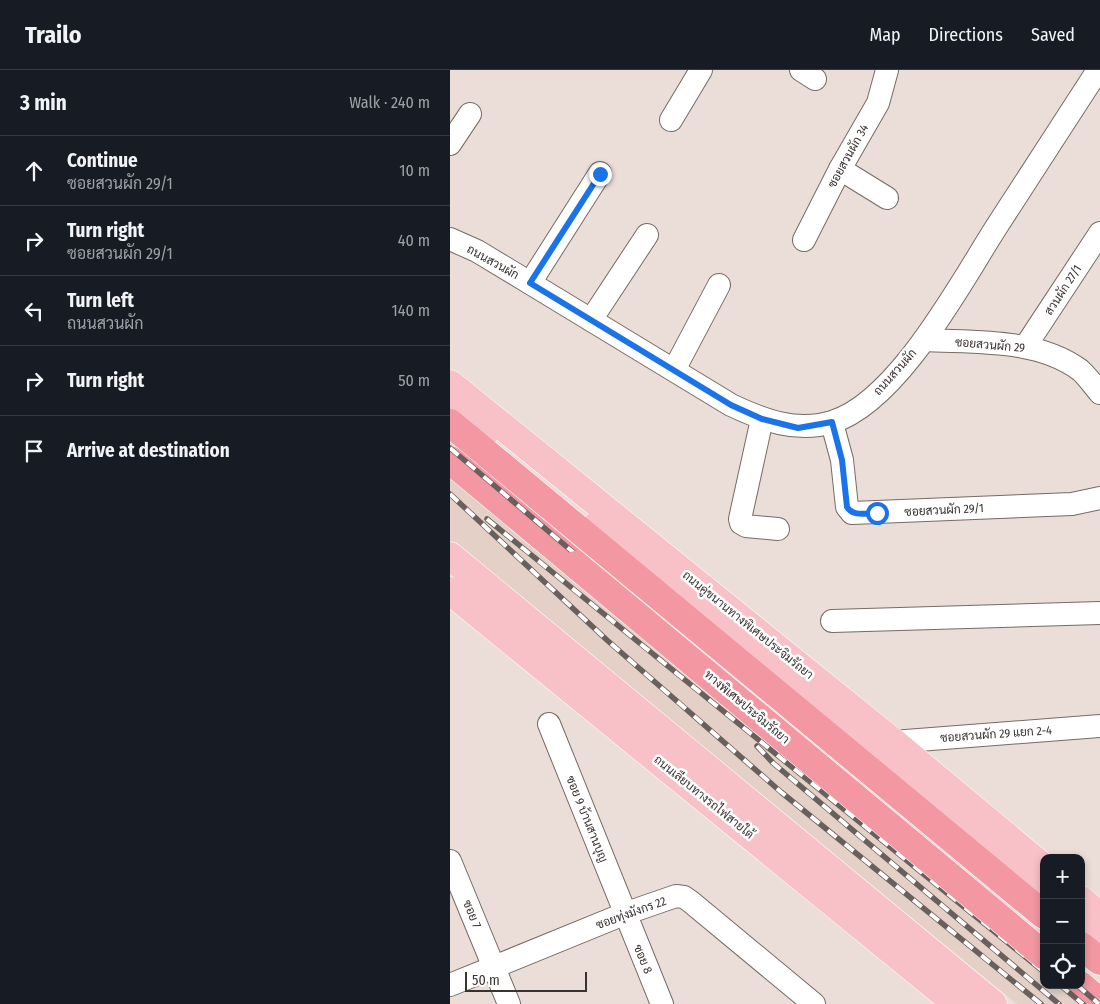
<!DOCTYPE html>
<html lang="en">
<head>
<meta charset="utf-8">
<style>
	:root { --surface:#171b24; --page:#20242c; --text:#f1f3f6; --muted:#9ea1a6; --line:#363941 }
	body { margin:0; font-family:"Fira Sans Condensed",Sarabun,sans-serif; background:var(--page); color:var(--text) }
	.controls { position:absolute; right:15px; bottom:15px; display:grid; overflow:hidden; border-radius:10px; box-shadow:0 2px 8px #0003 }
	.controls button { width:45px; height:45px; display:grid; place-items:center; padding:0; border:0; border-bottom:1px solid var(--line); background:var(--surface); color:var(--text); font:25px sans-serif }
	.scale { position:absolute; left:15px; bottom:12px; width:122px; box-sizing:border-box; padding-left:5px; border:2px solid #393331; border-top:0; font-size:14px; line-height:18px; white-space:nowrap; color:#393331; -webkit-text-stroke:4px #fff; paint-order:stroke }
	.stop { position:absolute; width:15px; height:15px; margin:-11px; border:4px solid #1a73e8; border-radius:50%; background:#fff }
	.stop.end { background:#1a73e8; border-color:#fff; box-shadow:0 1px 5px #0008 }
	.list { margin:0; padding:0; list-style:none }
	h2 { display:flex; justify-content:space-between; align-items:center; height:65px; margin:0; padding:0 20px; font-size:21px }
	h2 small { font-size:16px; font-weight:400; color:var(--muted) }
	.list li { display:grid; grid-template-columns:32px 1fr auto; gap:15px; align-items:center; box-sizing:border-box; height:70px; padding:0 20px; border-top:1px solid var(--line) }
	.list b { display:block; font-size:19px; white-space:nowrap }
	.list p { margin:0; font-size:16px; white-space:nowrap; color:var(--muted) }
	.list em { font-size:16px; font-style:normal; color:var(--muted) }
	.icon { flex:none; width:28px; height:28px; fill:none; stroke:currentColor; stroke-width:2; stroke-linecap:round; stroke-linejoin:round }
	.map { position:relative; flex:none; width:650px; height:934px; overflow:hidden }
	header { display:flex; align-items:center; gap:30px; box-sizing:border-box; height:70px; padding:0 25px; background:var(--surface); border-bottom:1px solid var(--line) }
	header strong { font-size:24px }
	nav { display:flex; gap:28px; margin-inline-start:auto; font-size:18px }
	main { display:flex }
	aside { flex:1; background:var(--surface) }
	.map>svg:first-child { display:block }
</style>
</head>
<body>
<header>
<strong>Trailo</strong>
<nav><a>Map</a><a>Directions</a><a>Saved</a></nav>
</header>
<main>
<aside>
<h2>3 min<small>Walk · 240 m</small></h2>
<ul class="list">
<li><svg class="icon" aria-label="ahead" viewBox="0 0 24 24"><path d="M12 20V5M6 11l6-6 6 6"/></svg><div><b>Continue</b><p>ซอยสวนผัก 29/1</p></div><em>10 m</em></li>
<li><svg class="icon" aria-label="right" viewBox="0 0 24 24"><path d="M7 20v-9h11M14 6l5 5-5 5"/></svg><div><b>Turn right</b><p>ซอยสวนผัก 29/1</p></div><em>40 m</em></li>
<li><svg class="icon" aria-label="left" viewBox="0 0 24 24"><path d="M17 20v-9H6M10 6l-5 5 5 5"/></svg><div><b>Turn left</b><p>ถนนสวนผัก</p></div><em>140 m</em></li>
<li><svg class="icon" aria-label="right" viewBox="0 0 24 24"><path d="M7 20v-9h11M14 6l5 5-5 5"/></svg><div><b>Turn right</b></div><em>50 m</em></li>
<li><svg class="icon" aria-label="arrive" viewBox="0 0 24 24"><path d="M6 21V4h12l-3 4 3 4H6"/></svg><div><b>Arrive at destination</b></div></li>
</ul>
</aside>
<div class="map">
<svg width="650" height="934" viewBox="0 0 650 934">
	<rect width="100%" height="100%" fill="#ebddd8"/>
	<polygon fill="#e4d0c6" points="0,353 332,657 594,871 594,915 631,915 650,934 567,934 212,644 0,502"/>
	<g fill="none" stroke-linecap="round" stroke-linejoin="round">
		<g stroke="#766b65" stroke-width="24">
			<g id="minor">
				<polyline points="351,0 365,9"/>
				<polyline points="221,50 251,0"/>
				<polyline points="0,74 20,44"/>
				<polyline points="390,99 437,128"/>
				<path d="M0,169L27,181L80,213L281,335C313,350 346,363 382,352C448,332 511,212 547,156C581,104 614,52 648,0"/>
				<polyline points="354,170 390,99 428,33 437,0"/>
				<polyline points="80,213 150,103"/>
				<polyline points="141,250 197,165"/>
				<path d="M474,270C524,273 587,268 630,300C637,306 644,316 650,323"/>
				<polyline points="575,277 650,163"/>
				<polyline points="224,300 269,215"/>
				<polyline points="312,349 290,449 291,453 296,456 328,459"/>
				<polyline points="382,353 392,390 397,437 402,443 622,434 650,428"/>
				<polyline points="382,551 650,543"/>
				<polyline points="99,654 212,934"/>
				<polyline points="443,672 650,656"/>
				<polyline points="0,791 59,934"/>
				<polyline points="0,915 174,844 226,826 234,827 241,832 364,934"/>
			</g>
		</g>
		<g stroke="#fff" stroke-width="29">
			<g id="major">
				<polyline points="0,314 443,672 594,798"/>
				<polyline points="0,337 34,364"/>
				<polyline points="146,456 594,827"/>
				<polyline points="0,486 543,934"/>
				<polyline points="0,521 507,934"/>
				<polyline points="631,830 650,846"/>
				<polyline points="631,858 650,875"/>
			</g>
		</g>
		<g stroke="#fff" stroke-width="29">
			<g id="highway">
				<polyline points="0,353 594,845"/>
				<polyline points="0,390 126,495"/>
				<polyline points="631,876 650,891"/>
				<polyline points="630,915 650,932"/>
			</g>
		</g>
		<use href="#minor" stroke="#fff" stroke-width="22"/>
		<use href="#major" stroke="#f8c1c7" stroke-width="28"/>
		<use href="#highway" stroke="#f397a2" stroke-width="28"/>
		<g stroke="#68605d" stroke-width="5.5">
			<g id="rail">
				<polyline points="0,378 130,488 271,625 594,888"/>
				<polyline points="0,424 158,571 331,722 591,934"/>
				<polyline points="37,449 594,902"/>
				<polyline points="307,676 323,693 609,934"/>
				<polyline points="610,915 633,934"/>
				<polyline points="627,915 649,934"/>
			</g>
		</g>
		<use href="#rail" stroke="#fff" stroke-width="4" stroke-dasharray="11" stroke-linecap="butt"/>
		<g stroke="#fff" stroke-width="29" stroke-linecap="butt">
			<polyline id="highway-bridge" points="126,495 594,885"/>
		</g>
		<use href="#highway-bridge" stroke="#f397a2" stroke-width="28"/>
	</g>
	<g fill="none" stroke-linecap="round" stroke-linejoin="round">
		<path stroke="#1a73e8" stroke-width="6" d="M150,104L80,213L281,335L312,349L348,358L382,352L392,390L397,437C403,447 416,443 427,443"/>
	</g>
	<g text-anchor="middle" dominant-baseline="central" stroke-width="5" stroke-linejoin="round" paint-order="stroke">
		<g font-size="12" fill="#393331" stroke="#fff">
			<text transform="translate(398 86) rotate(-61)">ซอยสวนผัก 34</text>
			<text transform="translate(43 192) rotate(29)">ถนนสวนผัก</text>
			<text transform="translate(613 220) rotate(-57)">สวนผัก 27/1</text>
			<text transform="translate(540 275) rotate(5)">ซอยสวนผัก 29</text>
			<text transform="translate(445 302) rotate(-48)">ถนนสวนผัก</text>
			<text transform="translate(494 440) rotate(-3)">ซอยสวนผัก 29/1</text>
			<text transform="translate(298 555) rotate(39)">ถนนคู่ขนานทางพิเศษประจิมรัถยา</text>
			<text transform="translate(297 637) rotate(40)">ทางพิเศษประจิมรัถยา</text>
			<text transform="translate(546 664) rotate(-4)">ซอยสวนผัก 29 แยก 2-4</text>
			<text transform="translate(254 727) rotate(39)">ถนนเลียบทางรถไฟสายใต้</text>
			<text transform="translate(137 749) rotate(68)">ซอย 9 บ้านสานบุญ</text>
			<text transform="translate(181 843) rotate(-20)">ซอยทุ่งมังกร 22</text>
			<text transform="translate(22 844) rotate(68)">ซอย 7</text>
			<text transform="translate(193 889) rotate(67)">ซอย 8</text>
		</g>
	</g>
</svg>
<div class="controls">
<button>+</button>
<button>−</button>
<button><svg class="icon" aria-label="locate" viewBox="0 0 24 24"><circle cx="12" cy="12" r="6"/><path d="M12 2v4M12 18v4M2 12h4M18 12h4"/></svg></button>
</div>
<div class="scale">50 m</div>
<div class="stop" style="left:427px;top:443px"></div>
<div class="stop end" style="left:150px;top:104px"></div>
</div>
</main>
</body>
</html>
